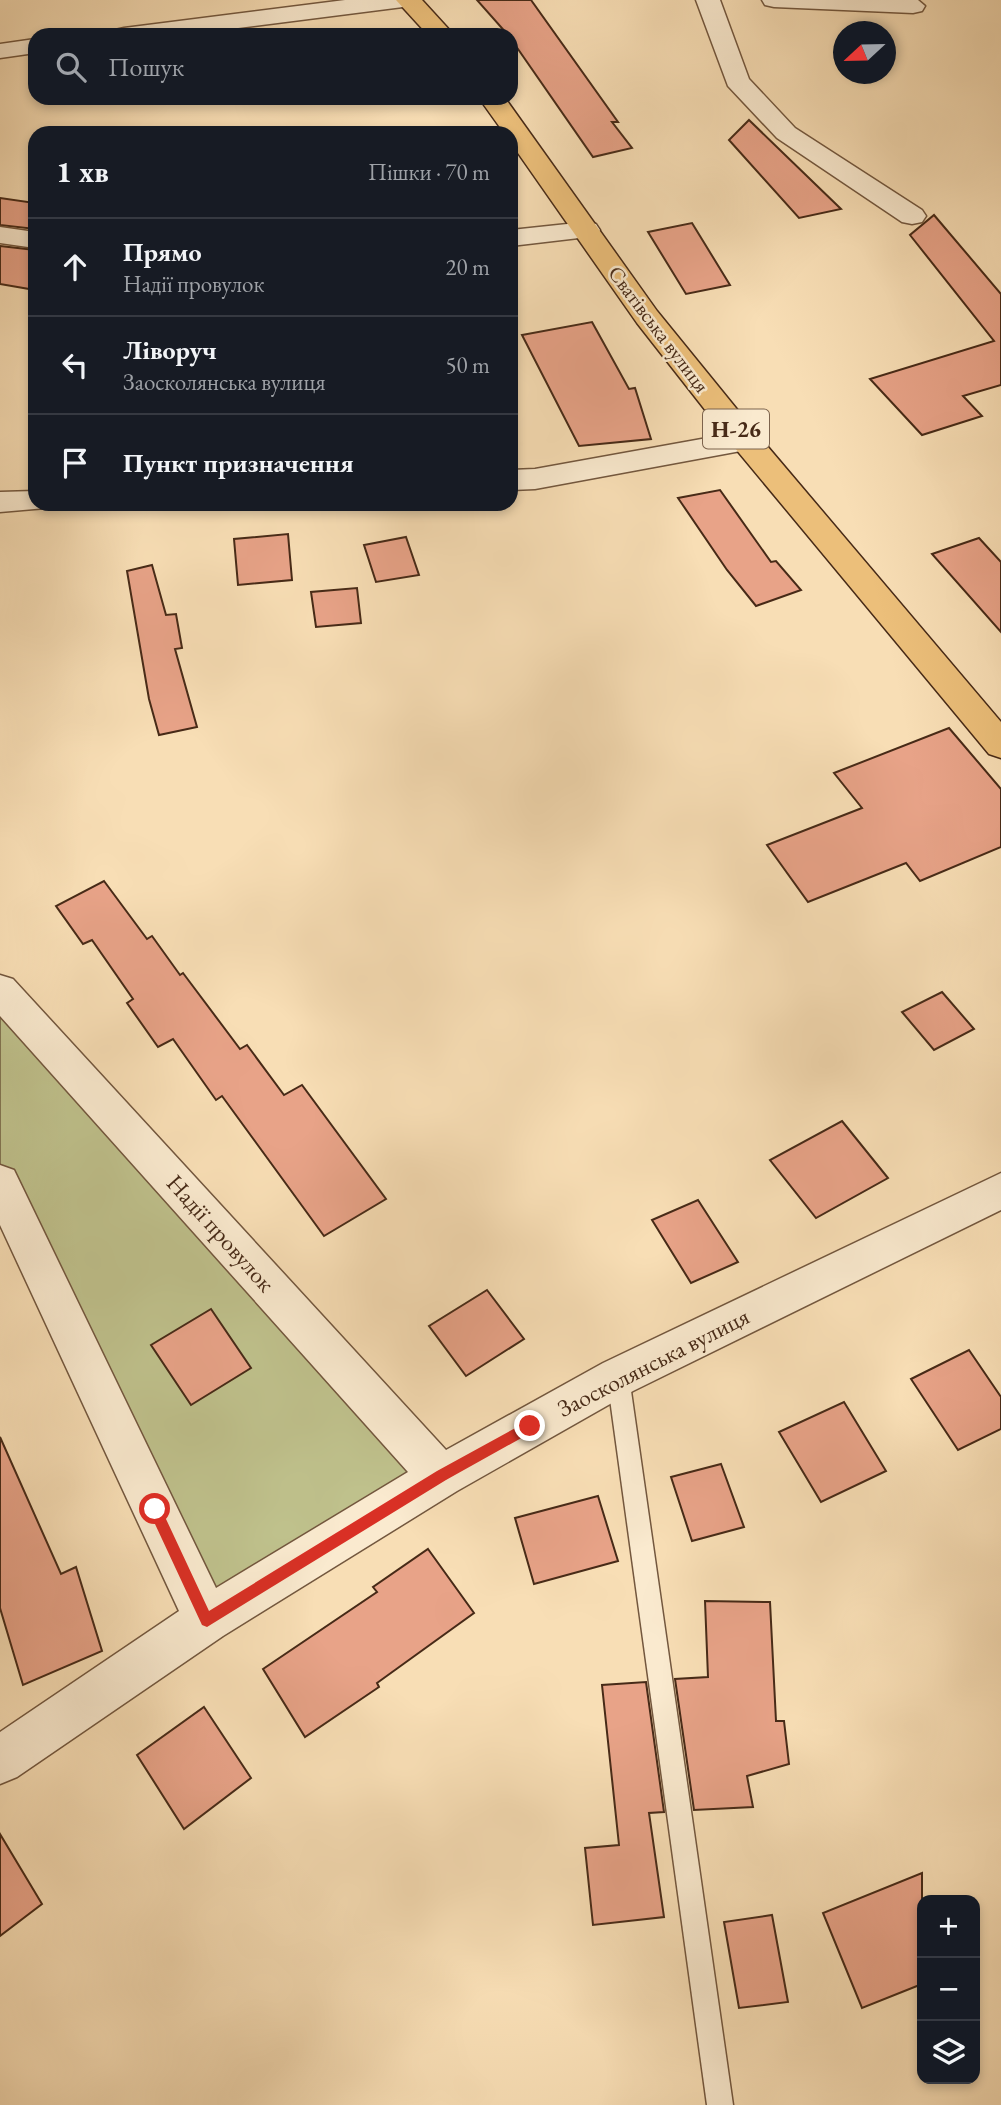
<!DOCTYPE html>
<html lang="uk">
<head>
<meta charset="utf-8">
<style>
	:root { --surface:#171b24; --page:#242831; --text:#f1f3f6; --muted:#9ea1a6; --line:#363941 }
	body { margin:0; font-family:"EB Garamond",serif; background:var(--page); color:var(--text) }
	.controls { position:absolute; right:21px; bottom:21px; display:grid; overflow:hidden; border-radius:14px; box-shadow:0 4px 10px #0003 }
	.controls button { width:63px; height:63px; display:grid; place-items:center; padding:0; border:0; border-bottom:2px solid var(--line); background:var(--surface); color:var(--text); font:35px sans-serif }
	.compass { position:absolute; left:833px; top:21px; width:63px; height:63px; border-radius:50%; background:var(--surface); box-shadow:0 4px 10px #0003; rotate:248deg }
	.stop { position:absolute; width:21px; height:21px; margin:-16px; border:5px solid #d93025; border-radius:50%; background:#fff }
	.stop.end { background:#d93025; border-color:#fff; box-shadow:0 2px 7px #0008 }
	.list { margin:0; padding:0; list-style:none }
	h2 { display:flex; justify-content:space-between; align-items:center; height:91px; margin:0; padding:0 28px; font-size:30px }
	h2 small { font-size:23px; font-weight:400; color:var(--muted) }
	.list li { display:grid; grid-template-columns:46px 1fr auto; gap:21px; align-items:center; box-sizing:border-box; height:98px; padding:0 28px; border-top:2px solid var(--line) }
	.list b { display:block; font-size:26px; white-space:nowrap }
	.list p { margin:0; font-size:23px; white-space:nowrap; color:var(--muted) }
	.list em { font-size:23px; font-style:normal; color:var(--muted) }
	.icon { flex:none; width:38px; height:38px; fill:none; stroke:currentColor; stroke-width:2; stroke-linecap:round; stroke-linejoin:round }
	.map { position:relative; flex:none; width:1001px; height:2105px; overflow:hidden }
	.search { position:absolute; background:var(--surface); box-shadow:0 4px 10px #0003; left:28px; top:28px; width:490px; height:77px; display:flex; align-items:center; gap:18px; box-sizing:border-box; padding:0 24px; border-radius:21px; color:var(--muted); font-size:26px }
	.panel { position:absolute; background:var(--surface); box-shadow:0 4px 10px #0003; left:28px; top:126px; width:490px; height:385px; border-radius:21px }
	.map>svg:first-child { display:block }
</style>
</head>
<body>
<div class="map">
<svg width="1001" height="2105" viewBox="0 0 1001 2105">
	<rect width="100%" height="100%" fill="#f8deb5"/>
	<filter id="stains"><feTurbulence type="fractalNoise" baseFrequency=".00286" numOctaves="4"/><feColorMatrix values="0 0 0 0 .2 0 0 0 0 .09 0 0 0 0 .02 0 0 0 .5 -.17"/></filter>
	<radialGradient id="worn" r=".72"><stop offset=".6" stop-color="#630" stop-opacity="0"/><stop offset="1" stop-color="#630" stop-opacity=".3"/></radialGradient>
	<polygon fill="#bfc18c" stroke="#837652" stroke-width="2" points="0,990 441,1476 207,1620 0,1182"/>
	<g fill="#e8a388" stroke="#472a17" stroke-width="2">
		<polygon points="477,0 531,0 618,122 612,122 632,148 593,157 511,39 511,35 508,35"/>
		<polygon points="749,120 841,209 799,218 729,140"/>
		<polygon points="0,198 35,203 35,229 0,225"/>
		<polygon points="934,215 1001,294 1001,385 963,396 982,416 922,435 870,379 994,341 910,235"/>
		<polygon points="692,223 730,285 686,294 648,232"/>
		<polygon points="0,246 35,250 35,290 0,284"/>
		<polygon points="592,322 629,389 635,388 651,439 579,446 522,335"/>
		<polygon points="720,490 771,562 776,561 801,590 756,606 727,570 678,498"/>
		<polygon points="288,534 292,580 238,585 234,539"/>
		<polygon points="406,537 419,575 376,582 364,545"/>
		<polygon points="979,538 1001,562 1001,632 932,554"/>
		<polygon points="152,565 166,615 176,614 182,648 175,649 197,727 159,735 149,699 127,571"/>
		<polygon points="357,588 361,623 316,627 311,592"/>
		<polygon points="949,728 1001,789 1001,847 920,881 906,863 808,902 767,845 862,808 834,773"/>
		<polygon points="104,881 147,939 152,936 180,975 183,973 240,1049 247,1045 284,1095 302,1085 386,1199 324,1236 222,1096 216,1100 173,1039 158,1047 127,1003 133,999 92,940 83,944 56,906"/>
		<polygon points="942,992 974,1029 934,1050 902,1012"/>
		<polygon points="842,1121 888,1178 816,1218 770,1160"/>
		<polygon points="698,1200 738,1262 691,1283 652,1220"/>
		<polygon points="487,1290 524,1339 466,1376 429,1326"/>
		<polygon points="211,1309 251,1368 191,1405 151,1345"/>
		<polygon points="969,1350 1001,1397 1001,1429 958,1450 911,1379"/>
		<polygon points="844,1402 886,1471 821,1502 779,1432"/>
		<polygon points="0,1437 61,1574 76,1567 102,1651 23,1685 0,1608"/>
		<polygon points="721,1464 744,1527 692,1541 671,1477"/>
		<polygon points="598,1496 618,1561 534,1584 515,1518"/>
		<polygon points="428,1549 474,1613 377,1683 379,1687 305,1737 263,1669 377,1592 373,1587"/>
		<polygon points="705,1601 770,1602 776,1721 784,1721 789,1764 747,1776 753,1807 694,1810 675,1679 708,1677"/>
		<polygon points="646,1682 664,1812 649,1813 664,1917 593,1925 585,1848 619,1845 602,1685"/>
		<polygon points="204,1707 251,1778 184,1829 137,1755"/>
		<polygon points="0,1834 42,1904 0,1936"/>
		<polygon points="922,1873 922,1984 862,2008 823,1913"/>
		<polygon points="772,1915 788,2002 739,2008 724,1922"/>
	</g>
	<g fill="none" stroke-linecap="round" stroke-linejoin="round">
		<g stroke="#73573e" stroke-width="3">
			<polygon id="service" points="618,1367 626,1370 629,1377 733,2105 707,2105 607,1377 610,1370"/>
		</g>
		<g stroke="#73573e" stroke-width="3">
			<g id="minor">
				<polygon points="345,0 415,0 412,5 403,7 183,35 112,35 115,30 124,28"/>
				<polygon points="696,0 720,0 749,79 795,128 922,210 926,216 922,222 912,224 902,222 777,138 728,86"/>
				<polygon points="762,0 918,0 925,6 922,11 913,13 774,7 765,5"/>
				<polygon points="35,39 35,53 0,58 0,44"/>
				<polygon points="586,222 596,224 600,230 596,236 511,246 511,230"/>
				<polygon points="0,227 35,232 35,248 0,243"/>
				<polygon points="0,975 13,979 446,1450 603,1363 1001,1173 1001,1210 633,1391 457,1491 223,1636 17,1777 0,1784 0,1732 179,1611 0,1225 0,1165 14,1170 216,1588 408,1472 0,1016"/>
			</g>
		</g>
		<g stroke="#73573e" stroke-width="3">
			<g id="tertiary">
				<polygon points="746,431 757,434 761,441 757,448 535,489 511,490 511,470 535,469"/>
				<polygon points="35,491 35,504 49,504 46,508 0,512 0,492"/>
			</g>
		</g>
		<g stroke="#472a17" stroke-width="3">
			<g id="primary">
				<polygon points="396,0 422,0 454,35 428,35"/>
				<polygon points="479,98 505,98 657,311 757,434 1001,722 1001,758 989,754 735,448 637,323 511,143 511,133 504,133"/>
			</g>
		</g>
		<use href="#service" fill="#faeacf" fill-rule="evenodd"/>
		<use href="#minor" fill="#faeacf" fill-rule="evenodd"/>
		<use href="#tertiary" fill="#faeacf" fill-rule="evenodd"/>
		<use href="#primary" fill="#ecbf7a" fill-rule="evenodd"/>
	</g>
	<polygon fill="#d93025" points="530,1420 534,1422 534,1431 446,1480 207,1627 202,1625 148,1509 155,1502 159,1504 209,1611 437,1471"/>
	<g text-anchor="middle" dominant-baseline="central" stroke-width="5" stroke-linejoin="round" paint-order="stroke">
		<g font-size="21" fill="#472a17" stroke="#faeacf">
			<text transform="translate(659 329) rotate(53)">Сватівська вулиця</text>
		</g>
		<rect fill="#faeacf" stroke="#7d644e" stroke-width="2" x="703" y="409.5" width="66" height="39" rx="5"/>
		<g font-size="23" font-weight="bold" fill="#472a17">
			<text x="736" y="429">Н-26</text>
		</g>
		<g font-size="24" fill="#472a17" stroke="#faeacf">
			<text transform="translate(221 1233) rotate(48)">Надії провулок</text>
			<text transform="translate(653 1362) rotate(-27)">Заосколянська вулиця</text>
		</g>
	</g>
	<rect width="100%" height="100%" filter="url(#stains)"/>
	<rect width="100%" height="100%" fill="url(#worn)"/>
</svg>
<div class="controls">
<button>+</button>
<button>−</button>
<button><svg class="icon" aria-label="layers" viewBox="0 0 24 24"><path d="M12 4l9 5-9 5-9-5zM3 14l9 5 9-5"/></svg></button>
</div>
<svg class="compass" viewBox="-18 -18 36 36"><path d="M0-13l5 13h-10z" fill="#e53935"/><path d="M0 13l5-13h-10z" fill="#9ea1a6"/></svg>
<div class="stop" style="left:155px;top:1509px"></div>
<div class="stop end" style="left:530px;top:1426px"></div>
<div class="search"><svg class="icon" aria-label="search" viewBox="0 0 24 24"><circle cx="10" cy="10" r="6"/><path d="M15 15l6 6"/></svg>Пошук</div>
<section class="panel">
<h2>1 хв<small>Пішки · 70 m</small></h2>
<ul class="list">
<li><svg class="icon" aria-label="ahead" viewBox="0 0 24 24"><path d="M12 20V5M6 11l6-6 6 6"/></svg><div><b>Прямо</b><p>Надії провулок</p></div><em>20 m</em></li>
<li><svg class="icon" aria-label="left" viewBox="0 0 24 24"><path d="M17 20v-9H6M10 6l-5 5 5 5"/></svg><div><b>Ліворуч</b><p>Заосколянська вулиця</p></div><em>50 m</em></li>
<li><svg class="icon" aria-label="arrive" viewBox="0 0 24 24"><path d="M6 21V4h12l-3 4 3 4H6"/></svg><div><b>Пункт призначення</b></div></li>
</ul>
</section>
</div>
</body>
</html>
